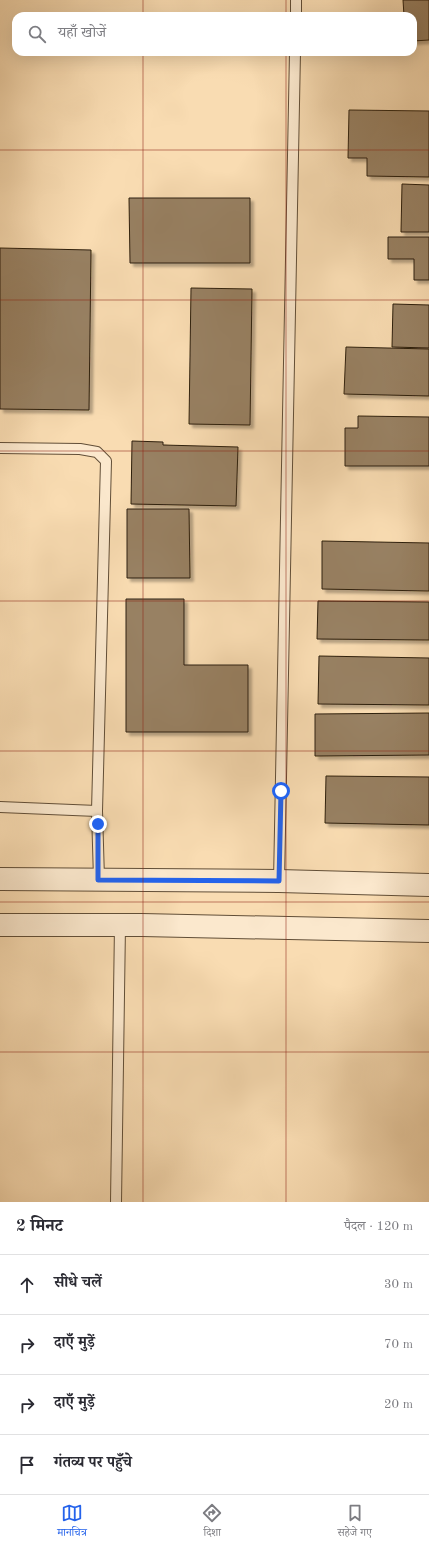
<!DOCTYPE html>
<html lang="hi">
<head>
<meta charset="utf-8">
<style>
	:root { --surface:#fff; --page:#f7f7f7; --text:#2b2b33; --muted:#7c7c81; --line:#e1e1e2; --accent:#2563eb }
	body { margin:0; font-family:"Old Standard TT","Noto Serif Devanagari",serif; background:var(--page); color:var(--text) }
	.stop { position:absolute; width:12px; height:12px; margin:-9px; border:3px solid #2563eb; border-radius:50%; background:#fff }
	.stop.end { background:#2563eb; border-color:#fff; box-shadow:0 1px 4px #0008 }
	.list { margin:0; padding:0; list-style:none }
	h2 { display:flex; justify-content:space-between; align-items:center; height:52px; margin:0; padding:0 16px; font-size:17px }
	h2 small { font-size:13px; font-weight:400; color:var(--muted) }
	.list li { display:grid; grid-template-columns:26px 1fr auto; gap:12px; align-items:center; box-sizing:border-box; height:60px; padding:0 16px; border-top:1px solid var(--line) }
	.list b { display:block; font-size:15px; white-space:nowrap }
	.list em { font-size:13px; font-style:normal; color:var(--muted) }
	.icon { flex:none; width:22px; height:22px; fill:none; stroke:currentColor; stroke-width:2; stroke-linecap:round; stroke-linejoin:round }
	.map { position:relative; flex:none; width:429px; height:1202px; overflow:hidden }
	.search { position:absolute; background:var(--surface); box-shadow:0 4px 16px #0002; left:12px; right:12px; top:12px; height:44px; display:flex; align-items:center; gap:10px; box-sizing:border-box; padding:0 14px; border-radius:12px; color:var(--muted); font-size:15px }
	.sheet { height:292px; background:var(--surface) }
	nav { display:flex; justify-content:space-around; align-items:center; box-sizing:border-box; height:56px; border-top:1px solid var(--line); background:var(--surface); font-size:11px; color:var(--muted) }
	nav a { display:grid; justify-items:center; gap:2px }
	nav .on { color:var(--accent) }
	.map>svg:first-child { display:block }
</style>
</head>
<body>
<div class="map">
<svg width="429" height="1202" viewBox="0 0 429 1202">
	<defs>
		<filter id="shadow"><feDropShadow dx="3.5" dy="3.5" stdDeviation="1" flood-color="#0004"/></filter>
	</defs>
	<rect width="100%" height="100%" fill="#f9dcb2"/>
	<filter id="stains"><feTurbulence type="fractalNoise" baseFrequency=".005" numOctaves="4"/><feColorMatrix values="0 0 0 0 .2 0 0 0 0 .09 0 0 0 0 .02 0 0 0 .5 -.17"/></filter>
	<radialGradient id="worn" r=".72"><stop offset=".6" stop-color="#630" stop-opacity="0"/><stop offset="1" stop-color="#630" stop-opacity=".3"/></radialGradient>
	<g fill="#988163" stroke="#2e1f0e" filter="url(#shadow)">
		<polygon points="403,0 429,0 429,40 413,41 413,16 404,16"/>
		<polygon points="349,110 429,111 429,177 367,176 367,158 348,158"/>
		<polygon points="402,184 429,185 429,232 401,232"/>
		<polygon points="129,198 250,198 250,263 130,263"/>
		<polygon points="388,237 429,237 429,280 414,280 414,259 388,259"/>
		<polygon points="0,248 91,250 89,410 0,409"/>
		<polygon points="191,288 252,289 250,425 189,424"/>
		<polygon points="393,304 429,305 429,348 392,347"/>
		<polygon points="346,347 429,349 429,396 344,394"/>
		<polygon points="358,416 429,417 429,466 345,466 345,428 358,428"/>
		<polygon points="132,441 163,442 163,445 238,447 236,506 131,504"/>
		<polygon points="127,509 189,509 190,578 127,578"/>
		<polygon points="322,541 429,543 429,591 322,589"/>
		<polygon points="126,599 184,599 184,665 248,665 248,732 126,732"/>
		<polygon points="318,601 429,602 429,640 317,639"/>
		<polygon points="319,656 429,658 429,705 318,704"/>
		<polygon points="429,713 429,755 315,756 315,714"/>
		<polygon points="326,776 429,777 429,825 325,823"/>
	</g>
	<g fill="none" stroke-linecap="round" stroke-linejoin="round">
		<g stroke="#614e37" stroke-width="12">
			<g id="service">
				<polyline points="296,16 296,0"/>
				<polyline points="0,448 80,449 97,452 106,461 97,811 99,879"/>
				<polyline points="0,807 97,811"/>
				<polyline points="279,881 295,52"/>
				<polyline points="116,1202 120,925"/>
			</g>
		</g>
		<g stroke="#614e37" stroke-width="24">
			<g id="tertiary">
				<polyline points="0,879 279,881 429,885"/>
				<polyline points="0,925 142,925 429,931"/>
			</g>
		</g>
		<use href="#service" stroke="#fbe8cd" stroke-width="10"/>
		<use href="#tertiary" stroke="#fbe8cd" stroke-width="22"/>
	</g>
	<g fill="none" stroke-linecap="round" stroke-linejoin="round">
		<polyline stroke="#2563eb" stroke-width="5" points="98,824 98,880 279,881 281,791"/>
	</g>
	<path fill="none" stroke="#8f2418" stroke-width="1" stroke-opacity="0.55" d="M143,0V16M286,0V16M143,52V1202M286,52V1202M0,150H429M0,300H429M0,451H429M0,601H429M0,751H429M0,902H429M0,1052H429"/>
	<rect width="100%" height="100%" filter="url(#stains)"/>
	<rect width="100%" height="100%" fill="url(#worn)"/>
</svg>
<div class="stop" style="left:281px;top:791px"></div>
<div class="stop end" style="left:98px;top:824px"></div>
<div class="search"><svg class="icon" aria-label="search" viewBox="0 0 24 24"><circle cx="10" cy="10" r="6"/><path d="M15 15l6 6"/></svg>यहाँ खोजें</div>
</div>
<section class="sheet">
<h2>2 मिनट<small>पैदल · 120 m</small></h2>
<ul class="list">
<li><svg class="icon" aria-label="ahead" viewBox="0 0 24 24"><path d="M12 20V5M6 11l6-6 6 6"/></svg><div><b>सीधे चलें</b></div><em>30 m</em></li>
<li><svg class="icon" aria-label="right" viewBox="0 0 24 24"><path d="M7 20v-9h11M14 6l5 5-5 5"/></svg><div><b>दाएँ मुड़ें</b></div><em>70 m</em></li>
<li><svg class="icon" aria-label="right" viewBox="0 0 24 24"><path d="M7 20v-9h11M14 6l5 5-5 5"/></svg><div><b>दाएँ मुड़ें</b></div><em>20 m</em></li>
<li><svg class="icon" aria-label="arrive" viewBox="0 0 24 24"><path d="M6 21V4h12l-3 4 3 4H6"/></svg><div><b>गंतव्य पर पहुँचे</b></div></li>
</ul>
</section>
<nav>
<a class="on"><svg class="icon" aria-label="map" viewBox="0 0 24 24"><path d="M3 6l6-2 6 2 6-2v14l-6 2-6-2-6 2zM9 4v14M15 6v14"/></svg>मानचित्र</a>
<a><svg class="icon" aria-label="directions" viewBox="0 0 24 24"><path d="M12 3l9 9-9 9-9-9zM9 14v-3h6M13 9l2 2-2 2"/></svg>दिशा</a>
<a><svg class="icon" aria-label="saved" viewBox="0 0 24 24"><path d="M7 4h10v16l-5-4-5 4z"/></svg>सहेजे गए</a>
</nav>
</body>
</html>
